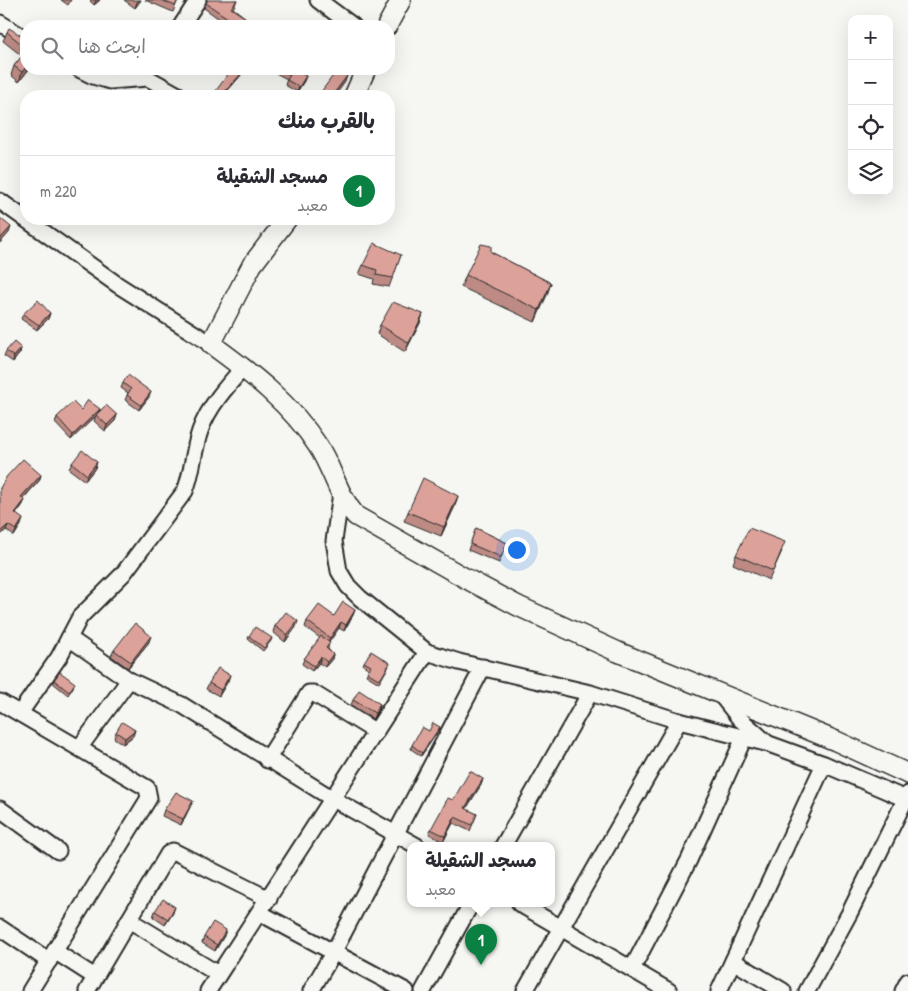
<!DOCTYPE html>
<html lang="ar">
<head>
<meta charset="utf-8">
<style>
	:root { --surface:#fff; --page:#f7f7f7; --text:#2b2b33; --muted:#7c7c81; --line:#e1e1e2; --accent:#0b8043 }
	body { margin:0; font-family:"Patrick Hand","Playpen Sans Arabic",sans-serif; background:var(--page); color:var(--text); direction:rtl }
	.controls { position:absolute; right:15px; top:15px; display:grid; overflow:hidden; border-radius:10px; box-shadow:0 5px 20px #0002 }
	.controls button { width:45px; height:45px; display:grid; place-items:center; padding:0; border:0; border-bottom:1px solid var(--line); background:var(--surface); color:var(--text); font:25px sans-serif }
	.you { position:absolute; left:516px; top:549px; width:18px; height:18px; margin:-12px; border:4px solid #fff; border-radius:50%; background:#1a73e8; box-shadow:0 0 0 8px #1a73e833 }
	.badge { display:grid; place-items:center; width:32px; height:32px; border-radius:50%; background:var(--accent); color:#fff; font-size:16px; font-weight:700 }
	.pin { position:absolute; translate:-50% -41px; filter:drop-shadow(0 1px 2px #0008) }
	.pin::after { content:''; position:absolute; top:26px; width:18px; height:15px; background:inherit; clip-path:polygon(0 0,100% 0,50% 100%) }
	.popup { position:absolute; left:407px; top:842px; width:148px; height:65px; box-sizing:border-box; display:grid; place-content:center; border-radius:10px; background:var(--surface); filter:drop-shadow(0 1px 4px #0005); font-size:16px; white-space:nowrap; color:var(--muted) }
	.popup b { font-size:19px; color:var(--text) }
	.popup::after { content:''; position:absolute; left:50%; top:100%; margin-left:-10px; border:10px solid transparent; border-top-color:var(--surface) }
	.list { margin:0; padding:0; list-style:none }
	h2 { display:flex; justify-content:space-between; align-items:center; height:65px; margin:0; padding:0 20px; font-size:21px }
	h2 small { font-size:16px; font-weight:400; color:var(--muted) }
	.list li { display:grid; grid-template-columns:32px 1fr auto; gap:15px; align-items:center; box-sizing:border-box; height:70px; padding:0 20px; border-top:1px solid var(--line) }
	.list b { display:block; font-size:19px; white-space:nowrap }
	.list p { margin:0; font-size:16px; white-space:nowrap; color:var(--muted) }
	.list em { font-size:16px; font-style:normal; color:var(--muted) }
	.icon { flex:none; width:28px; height:28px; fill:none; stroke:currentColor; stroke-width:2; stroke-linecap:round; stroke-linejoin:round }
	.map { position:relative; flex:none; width:908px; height:991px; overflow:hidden; direction:ltr }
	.search { position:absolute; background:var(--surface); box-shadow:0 5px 20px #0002; left:20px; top:20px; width:375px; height:55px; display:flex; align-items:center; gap:12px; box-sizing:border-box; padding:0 18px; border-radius:20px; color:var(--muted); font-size:19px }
	.panel { position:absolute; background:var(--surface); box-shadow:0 5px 20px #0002; left:20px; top:90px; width:375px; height:135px; border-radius:20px; direction:rtl }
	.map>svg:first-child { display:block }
</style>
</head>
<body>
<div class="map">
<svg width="908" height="991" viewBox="0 0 908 991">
	<rect width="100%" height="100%" fill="#f6f6f2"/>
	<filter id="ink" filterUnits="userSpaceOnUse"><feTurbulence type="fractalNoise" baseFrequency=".02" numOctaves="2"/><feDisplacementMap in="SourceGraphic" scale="10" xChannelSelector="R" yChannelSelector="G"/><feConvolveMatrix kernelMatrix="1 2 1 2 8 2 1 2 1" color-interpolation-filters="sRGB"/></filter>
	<g filter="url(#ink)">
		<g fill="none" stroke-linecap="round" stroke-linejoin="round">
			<g stroke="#2b2b2b" stroke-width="19">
				<g id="minor">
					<polyline points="318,0 353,26"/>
					<polyline points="0,23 26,39"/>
					<polyline points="181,26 198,0"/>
					<polyline points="79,69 93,76 110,81 148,78 180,96"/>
					<polyline points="0,201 118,285 211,344"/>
					<polyline points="341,493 334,541 339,571 348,586 360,598 427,652 459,662 590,693 679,721 769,744 824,764 908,800"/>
					<polyline points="69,638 129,680 182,705 333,799 417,846"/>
					<polyline points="721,695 740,719 766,742"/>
					<polyline points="0,702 147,788 149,798 30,991"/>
					<path d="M20,713L59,657L80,617L123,574L185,491C193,472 193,451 200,431C208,407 227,386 244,367"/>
					<polyline points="80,747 129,680"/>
					<polyline points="267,760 309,693 313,693 376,732"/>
					<polyline points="0,809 58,851"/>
					<polyline points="503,846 590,693"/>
					<polyline points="520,904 669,991"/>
					<polyline points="260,913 406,991"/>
					<polyline points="129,920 218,974"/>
					<polyline points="0,928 49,961"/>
					<polyline points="56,952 95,977"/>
					<polyline points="733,961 783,991"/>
					<polyline points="632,969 689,860 744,738"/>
					<polyline points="87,991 168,854 173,851 269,899"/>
					<polyline points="208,991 427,652"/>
					<polyline points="311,991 333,953 483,667"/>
					<polyline points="423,991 471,904"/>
					<polyline points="525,991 679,721"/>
					<polyline points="719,991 824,764"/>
					<polyline points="807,991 849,914 908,794"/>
					<polyline points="903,991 908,981"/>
				</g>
			</g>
			<g stroke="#2b2b2b" stroke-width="22">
				<g id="tertiary">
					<polyline points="387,26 401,0"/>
					<polyline points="354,96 366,69"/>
					<path d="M287,219L252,265L211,344C251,373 291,404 318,446C333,469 338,496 356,516L465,578L518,606L618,652L836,741L908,774"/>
				</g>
			</g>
			<use href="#minor" stroke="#f6f6f2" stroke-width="15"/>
			<use href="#tertiary" stroke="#f6f6f2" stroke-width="19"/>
		</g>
		<g fill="#bd8b84" stroke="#2b2b2b">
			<polygon points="61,0 71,0 68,5"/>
			<polygon points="91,0 100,0 94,5 90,1"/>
			<polygon points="124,0 141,0 135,8"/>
			<polygon points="145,0 178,0 173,12"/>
			<polygon points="237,0 235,5 233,8 246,18 244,23 241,26 229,26 204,8 206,3"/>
			<polygon points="7,32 26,38 26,69 29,69 19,82 11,75 14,66 22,56 3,41"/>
			<polygon points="268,69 298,69 297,70 306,76 304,81 297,92 285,85 287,79"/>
			<polygon points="241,75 223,96 215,96 214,95 215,92"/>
			<polygon points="491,252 551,283 535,322 461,287 466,275"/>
			<polygon points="401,255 389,287 373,284 374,279 359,274 363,265"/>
			<polygon points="50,313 48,319 37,330 21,319 23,314"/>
			<polygon points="423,314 420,323 405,352 377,334 380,325"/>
			<polygon points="21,348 20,353 13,362 4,356 6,351"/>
			<polygon points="123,383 149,397 139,410 125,400 128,393 121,388"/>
			<polygon points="100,409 98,414 117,415 115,421 105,431 94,421 96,415 71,440 55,423 57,417 81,410"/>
			<polygon points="97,462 95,468 85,481 69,469 72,463"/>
			<polygon points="41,475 39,481 23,499 25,500 22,506 16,514 21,525 14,536 6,530 0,488"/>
			<polygon points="455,506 441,536 404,521 408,512"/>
			<polygon points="476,528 507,543 499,563 468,550"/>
			<polygon points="782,551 769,580 733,564 736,555"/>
			<polygon points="355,610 353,615 344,631 339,628 329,642 328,649 333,654 332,659 325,667 319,663 312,671 302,664 304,659 320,638 305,627 307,621 334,616"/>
			<polygon points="275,626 296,627 285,642 273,632"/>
			<polygon points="249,636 272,638 271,641 263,651 248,639"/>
			<polygon points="149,642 128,668 111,656 114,650"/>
			<polygon points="364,662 389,666 379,683 366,675 369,669 363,665"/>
			<polygon points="54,680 74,686 68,695 53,683"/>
			<polygon points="228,681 219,696 206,689 209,683"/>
			<polygon points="353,700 380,704 378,710 373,719 351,705"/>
			<polygon points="135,730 133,736 123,744 114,738 116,732"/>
			<polygon points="439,730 421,756 411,749 412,745 429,731"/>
			<polygon points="483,779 481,785 466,809 477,814 470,831 453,823 443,842 429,834 431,829 453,800"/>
			<polygon points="193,801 181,825 162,816 164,810"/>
			<polygon points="155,911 173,913 165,925 153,917"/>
			<polygon points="224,936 215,951 202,943 204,937"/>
		</g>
		<g fill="#9a716c" stroke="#2b2b2b">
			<polygon points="96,0 100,0 94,5"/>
			<polygon points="139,0 141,0 135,8 137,2"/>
			<polygon points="246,18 244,23 241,26 239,26"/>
			<polygon points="26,67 26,69 29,69 19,82 22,72"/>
			<polygon points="243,72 241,75 223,96 221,96"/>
			<polygon points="306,76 304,81 297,92 299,87"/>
			<polygon points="347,76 345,82 335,96 332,96"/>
			<polygon points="11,227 9,233 0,243 0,239"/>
			<polygon points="551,283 547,295 535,322 539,310"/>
			<polygon points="50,313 48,319 37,330 39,325"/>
			<polygon points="423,314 420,323 405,352 409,343"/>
			<polygon points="21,348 20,353 13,362 14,357"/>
			<polygon points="151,392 149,397 139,410 141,405"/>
			<polygon points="100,409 98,414 71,440 73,435"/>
			<polygon points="117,415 115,421 105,431 107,425"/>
			<polygon points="97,462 95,468 85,481 87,475"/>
			<polygon points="41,475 39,481 19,503 21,497"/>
			<polygon points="458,496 455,506 441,536 444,527"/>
			<polygon points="25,500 22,506 12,519 15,513"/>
			<polygon points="23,519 21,525 14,536 16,530"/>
			<polygon points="8,525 6,530 0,536 0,532"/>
			<polygon points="355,610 353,615 344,631 346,625"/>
			<polygon points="298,621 296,627 285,642 287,635"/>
			<polygon points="341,622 339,628 328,644 330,638"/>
			<polygon points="151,636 149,642 128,668 131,662"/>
			<polygon points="333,654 332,659 325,667 327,662"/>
			<polygon points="321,657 319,663 312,671 314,666"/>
			<polygon points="230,675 228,681 219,696 221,690"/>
			<polygon points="380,704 378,710 373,719 375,713"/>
			<polygon points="440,727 439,730 421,756 422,753"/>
			<polygon points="135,730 133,736 123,744 125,738"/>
			<polygon points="483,779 481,785 463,814 465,808"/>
			<polygon points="193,801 181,825 183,819"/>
			<polygon points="455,817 453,823 443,842 445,836"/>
			<polygon points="175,907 173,913 165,925 168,919"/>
			<polygon points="226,930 224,936 215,951 217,945"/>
		</g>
		<g fill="#dca29a" stroke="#2b2b2b">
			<polygon points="161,0 178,0 175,6"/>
			<polygon points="208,0 237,0 231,8 246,18 239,26 206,3"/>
			<polygon points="9,28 25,38 26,38 26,48 7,32"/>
			<polygon points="26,51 26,67 22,72 14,66"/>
			<polygon points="232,69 238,69 243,72 221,96 220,96 215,92"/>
			<polygon points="279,69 297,69 296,70 306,76 299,87 287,80 290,75"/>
			<polygon points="338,69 347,76 332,96 318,96"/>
			<polygon points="0,218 11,227 0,239"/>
			<polygon points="374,243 401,255 393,278 376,275 377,270 363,265"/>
			<polygon points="481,244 491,246 491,252 551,283 539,310 466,275"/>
			<polygon points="38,300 50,313 39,325 23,314"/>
			<polygon points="393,302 423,314 409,343 380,325"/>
			<polygon points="14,342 21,348 14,357 6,351"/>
			<polygon points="128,375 151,392 141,405 127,395 131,389 123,383"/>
			<polygon points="88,400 100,409 73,435 57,417 73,402 81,410"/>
			<polygon points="106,405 117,415 107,425 96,415"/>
			<polygon points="82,450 97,462 87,475 72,463"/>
			<polygon points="23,459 41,475 21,497 25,500 15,513 23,519 16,530 8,525 0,532 0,488 7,476"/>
			<polygon points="423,478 458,496 444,527 408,512"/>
			<polygon points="476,528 507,543 501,557 470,544"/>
			<polygon points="749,528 785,542 773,571 736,555"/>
			<polygon points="343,602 355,610 346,625 341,622 330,638 307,621 319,605 334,616"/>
			<polygon points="286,612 298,621 287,635 275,626"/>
			<polygon points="135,623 151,636 131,662 114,650"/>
			<polygon points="255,627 272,638 264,648 249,636"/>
			<polygon points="321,636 330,643 326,648 333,654 327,662 321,657 314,666 304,659"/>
			<polygon points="371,651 390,663 380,680 367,672 371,666 364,662"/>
			<polygon points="218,668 230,675 221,690 209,683"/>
			<polygon points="60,672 75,683 69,692 54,680"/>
			<polygon points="359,690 380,704 375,713 353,700"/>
			<polygon points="122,722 135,730 125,738 116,732"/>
			<polygon points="433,723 440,727 422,753 412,745 422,727 429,731"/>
			<polygon points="470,771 483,779 465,808 477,814 472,825 455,817 445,836 431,829 448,798 453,800"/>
			<polygon points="176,792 193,801 183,819 164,810"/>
			<polygon points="163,899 175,907 168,919 155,911"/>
			<polygon points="213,922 226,930 217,945 204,937"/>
		</g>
	</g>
</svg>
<div class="controls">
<button>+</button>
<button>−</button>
<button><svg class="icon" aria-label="locate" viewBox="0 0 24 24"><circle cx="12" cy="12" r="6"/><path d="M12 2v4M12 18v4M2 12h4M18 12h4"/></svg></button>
<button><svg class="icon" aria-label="layers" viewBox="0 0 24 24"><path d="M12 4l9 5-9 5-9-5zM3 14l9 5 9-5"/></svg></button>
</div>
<div class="you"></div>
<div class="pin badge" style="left:481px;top:965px">1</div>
<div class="popup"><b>مسجد الشقيلة</b>معبد</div>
<div class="search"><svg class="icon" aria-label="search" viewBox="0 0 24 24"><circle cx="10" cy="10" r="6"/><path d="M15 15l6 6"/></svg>ابحث هنا</div>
<section class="panel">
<h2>بالقرب منك<small></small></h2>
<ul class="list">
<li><span class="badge">1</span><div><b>مسجد الشقيلة</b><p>معبد</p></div><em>220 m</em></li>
</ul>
</section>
</div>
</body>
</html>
